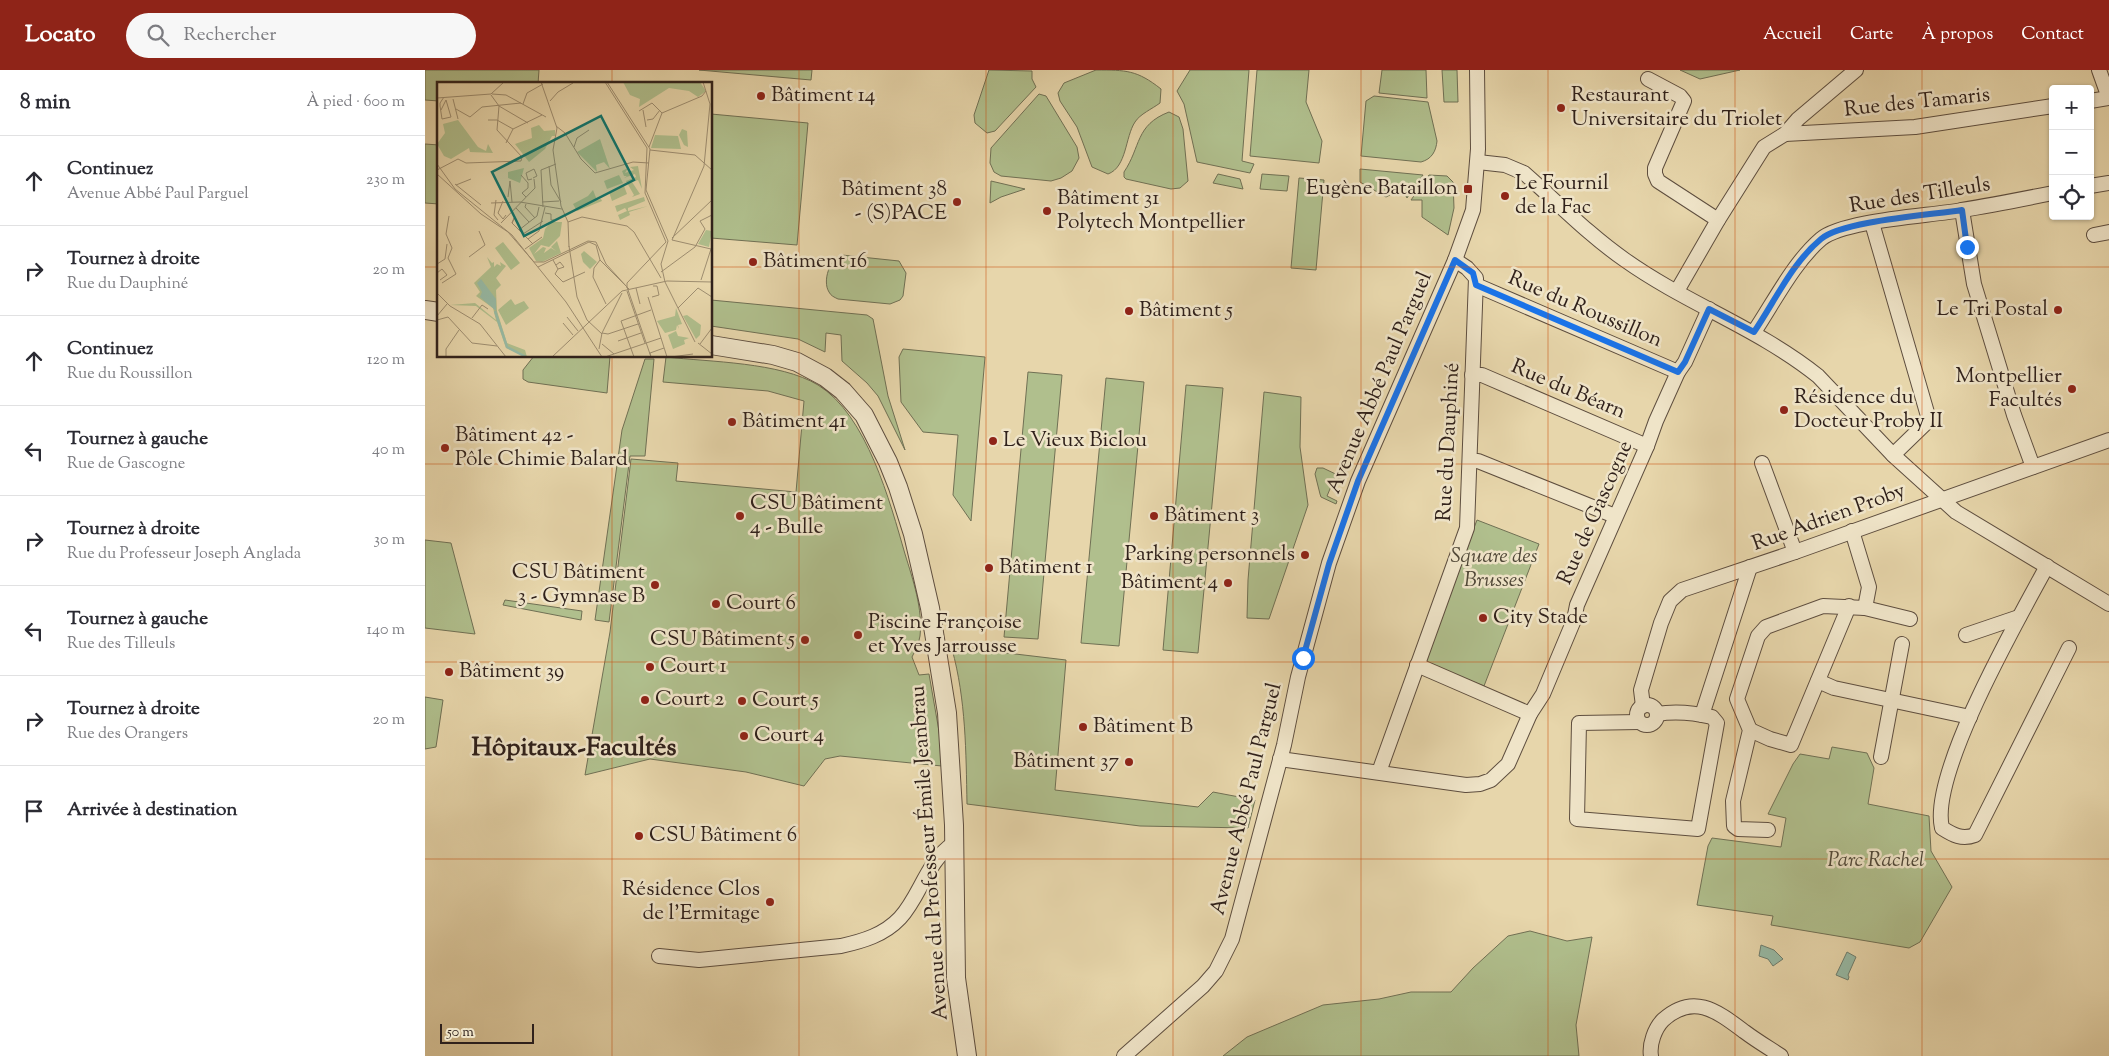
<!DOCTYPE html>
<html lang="fr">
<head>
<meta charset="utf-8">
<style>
	:root { --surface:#fff; --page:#f7f7f7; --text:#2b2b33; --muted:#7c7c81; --line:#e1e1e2; --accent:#8f2418 }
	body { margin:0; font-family:"Sorts Mill Goudy",serif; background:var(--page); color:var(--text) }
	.controls { position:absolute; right:15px; top:15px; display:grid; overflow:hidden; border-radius:5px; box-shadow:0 1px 4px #0004 }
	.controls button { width:45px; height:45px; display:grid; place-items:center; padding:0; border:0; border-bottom:1px solid var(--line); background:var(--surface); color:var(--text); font:25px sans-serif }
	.scale { position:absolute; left:15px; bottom:12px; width:94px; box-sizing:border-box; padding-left:5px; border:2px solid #30211b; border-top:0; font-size:14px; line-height:18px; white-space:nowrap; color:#30211b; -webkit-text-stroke:4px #efe4c8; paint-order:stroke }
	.stop { position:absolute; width:15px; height:15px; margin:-11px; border:4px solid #1a73e8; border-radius:50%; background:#fff }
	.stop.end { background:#1a73e8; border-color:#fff; box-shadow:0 1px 5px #0008 }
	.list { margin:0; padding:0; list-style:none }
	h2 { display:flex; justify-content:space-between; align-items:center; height:65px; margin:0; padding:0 20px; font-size:21px }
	h2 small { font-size:16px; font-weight:400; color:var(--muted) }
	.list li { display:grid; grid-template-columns:32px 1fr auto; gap:15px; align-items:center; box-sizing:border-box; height:90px; padding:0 20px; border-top:1px solid var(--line) }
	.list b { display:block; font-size:19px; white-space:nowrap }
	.list p { margin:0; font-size:16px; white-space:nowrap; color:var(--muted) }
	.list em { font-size:16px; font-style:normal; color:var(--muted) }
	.icon { flex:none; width:28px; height:28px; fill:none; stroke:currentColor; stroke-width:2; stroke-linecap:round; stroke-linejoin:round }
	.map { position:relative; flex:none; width:1684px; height:986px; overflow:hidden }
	header { display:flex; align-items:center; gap:30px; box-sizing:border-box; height:70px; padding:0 25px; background:var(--accent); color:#fff }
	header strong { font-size:24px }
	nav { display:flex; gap:28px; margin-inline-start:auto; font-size:18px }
	.search { width:350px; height:45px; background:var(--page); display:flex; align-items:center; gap:12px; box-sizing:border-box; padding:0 18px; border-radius:28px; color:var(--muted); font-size:19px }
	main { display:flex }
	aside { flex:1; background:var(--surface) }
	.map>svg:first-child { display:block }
</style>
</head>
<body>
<header>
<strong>Locato</strong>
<div class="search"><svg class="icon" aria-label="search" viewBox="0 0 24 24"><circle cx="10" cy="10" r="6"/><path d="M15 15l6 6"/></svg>Rechercher</div>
<nav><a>Accueil</a><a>Carte</a><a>À propos</a><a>Contact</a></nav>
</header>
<main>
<aside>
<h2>8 min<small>À pied · 600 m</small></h2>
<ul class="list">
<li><svg class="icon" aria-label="ahead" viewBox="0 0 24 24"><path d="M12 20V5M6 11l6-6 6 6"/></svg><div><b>Continuez</b><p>Avenue Abbé Paul Parguel</p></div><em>230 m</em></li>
<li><svg class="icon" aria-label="right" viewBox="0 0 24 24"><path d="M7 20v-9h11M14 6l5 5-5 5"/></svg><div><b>Tournez à droite</b><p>Rue du Dauphiné</p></div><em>20 m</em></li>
<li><svg class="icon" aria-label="ahead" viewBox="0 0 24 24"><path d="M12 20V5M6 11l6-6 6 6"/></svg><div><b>Continuez</b><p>Rue du Roussillon</p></div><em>120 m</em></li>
<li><svg class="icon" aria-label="left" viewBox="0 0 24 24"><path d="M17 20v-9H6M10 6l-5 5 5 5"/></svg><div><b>Tournez à gauche</b><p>Rue de Gascogne</p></div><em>40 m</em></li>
<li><svg class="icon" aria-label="right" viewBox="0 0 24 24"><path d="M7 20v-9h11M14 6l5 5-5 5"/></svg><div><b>Tournez à droite</b><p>Rue du Professeur Joseph Anglada</p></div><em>30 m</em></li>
<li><svg class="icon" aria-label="left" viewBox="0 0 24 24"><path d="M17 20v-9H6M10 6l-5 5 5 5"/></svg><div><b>Tournez à gauche</b><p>Rue des Tilleuls</p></div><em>140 m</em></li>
<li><svg class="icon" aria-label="right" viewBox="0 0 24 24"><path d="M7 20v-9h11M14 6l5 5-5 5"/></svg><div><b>Tournez à droite</b><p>Rue des Orangers</p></div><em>20 m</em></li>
<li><svg class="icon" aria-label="arrive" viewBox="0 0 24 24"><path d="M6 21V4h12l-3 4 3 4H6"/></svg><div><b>Arrivée à destination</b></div></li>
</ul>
</aside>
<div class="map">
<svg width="1684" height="986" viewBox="0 0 1684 986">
	<rect width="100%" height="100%" fill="#e7d6ab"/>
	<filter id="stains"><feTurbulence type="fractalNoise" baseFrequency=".004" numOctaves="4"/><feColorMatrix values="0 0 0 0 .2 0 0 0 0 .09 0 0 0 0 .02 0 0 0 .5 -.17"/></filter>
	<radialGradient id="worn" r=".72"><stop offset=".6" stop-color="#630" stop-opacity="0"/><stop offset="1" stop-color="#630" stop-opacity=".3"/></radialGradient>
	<g fill="#b0bf8d" stroke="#707054">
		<polygon points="0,0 114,0 113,14 14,14 14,31 0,30"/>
		<polygon points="274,0 387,0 386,10"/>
		<polygon points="564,0 607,1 607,9 611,17 570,61 562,63 550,53 549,45"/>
		<path d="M671,0C701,0 712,0 736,19L735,33C727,39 715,44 710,52C700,67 702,97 683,104L667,97L652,57L635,31L633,23L639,13Z"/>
		<polygon points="765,0 824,0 817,91 829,94 825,103 772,92 759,34 752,21"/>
		<polygon points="832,0 884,0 881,32 897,71 894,93 825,86"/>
		<polygon points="957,0 1001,0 1002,28 954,23"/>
		<polygon points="1017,0 1032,0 1033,32 1019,32"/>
		<polygon points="1255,0 1315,0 1275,9"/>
		<polygon points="614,24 621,26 652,77 654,88 647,101 636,108 626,111 576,106 569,102 565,93 566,78"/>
		<path d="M949,26L1003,32L1012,71C1011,81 1007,89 996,92L936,86L941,31Z"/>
		<path d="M744,42L754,47L758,59L763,111L755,118L746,119L701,109L699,107V102C716,77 710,55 744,42Z"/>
		<polygon points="286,44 383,53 372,175 286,168"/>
		<polygon points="0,74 14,75 14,134 0,133"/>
		<polygon points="935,99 998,105 982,128 977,119 961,127 935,112"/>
		<polygon points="793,104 815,109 818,119 788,113"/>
		<polygon points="837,104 864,106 862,121 835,119"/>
		<polygon points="1004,105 1022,106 1028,112 1029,138 1023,165 997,147 997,130 986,130"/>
		<polygon points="874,108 899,110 891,200 866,198"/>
		<polygon points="566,111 600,119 576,127 565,133"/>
		<path d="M417,185L474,191L481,203L478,226L475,230L465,234L413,229C409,227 406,226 404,222C397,211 405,188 417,185Z"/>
		<polygon points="286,230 442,245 448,249 463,326 480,380 453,326 442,313 417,291 416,265 401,263 400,282 373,269 286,256"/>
		<polygon points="478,279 560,287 546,451 528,425 533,365 498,362 476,332 474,287"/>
		<polygon points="109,286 185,286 182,323 103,312 98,309 98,300"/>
		<path d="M241,287C285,292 355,292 393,315C442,345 465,432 480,484C488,510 498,539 495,566C494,573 490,581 487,587L494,605L504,604L515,667L517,696L415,686L400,689L379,716L321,702L225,689L160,705L185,562L206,389L253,393L251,411L371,422L379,331L343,321L238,312Z"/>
		<polygon points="220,289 229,289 220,386 205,386 184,552 170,550 197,360"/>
		<polygon points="603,302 637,305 613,569 579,567"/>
		<polygon points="681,308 719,312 694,576 656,573"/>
		<polygon points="761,315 798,318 773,583 738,580"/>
		<polygon points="839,322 876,327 875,377 883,435 844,549 822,548 823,510"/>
		<polygon points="892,398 898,398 921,409 920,411 910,407 902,426 912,431 911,434 896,427 895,424 890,404"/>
		<polygon points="1052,450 1114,474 1059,616 998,592"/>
		<polygon points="0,470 26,473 50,564 0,558"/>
		<polygon points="80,530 157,541 156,550 78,535"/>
		<path d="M527,579H548L641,590L630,720L773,737L788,722L830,730L823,758L715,756L542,734C541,682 541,630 527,579Z"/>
		<polygon points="0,627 18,630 11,677 0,679"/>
		<polygon points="1407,677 1442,683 1449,698 1443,734 1504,746 1506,781 1527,817 1495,872 1484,878 1346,855 1348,846 1272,835 1283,776 1287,768 1356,777 1361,748 1343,744 1368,694 1375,684 1404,689"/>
		<polygon points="1105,861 1142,871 1167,867 1151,955 1154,986 798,986 822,967 898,935 954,929 986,922 1026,922 1048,898 1083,866"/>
	</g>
	<g fill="#97baa5" stroke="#6e7d6e">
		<polygon points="1336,875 1349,880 1358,889 1348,896 1343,889 1334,886"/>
		<polygon points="1422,882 1431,887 1423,905 1424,907 1423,910 1411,905"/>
	</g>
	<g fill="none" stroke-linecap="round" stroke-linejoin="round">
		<g stroke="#5e4e3f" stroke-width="16">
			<g id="minor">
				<polyline points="1674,0 1684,28"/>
				<polyline points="1223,9 1255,26 1259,31 1230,98 1230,104 1233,111 1293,150"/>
				<polyline points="1665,31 1684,28"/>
				<polyline points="1360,64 1490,57 1628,36"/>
				<path d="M1053,92L1080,95L1099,103C1132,132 1164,165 1200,190C1262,234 1333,258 1393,306L1468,385L1531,442L1684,534"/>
				<polyline points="1665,116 1684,113"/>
				<polyline points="1537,140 1549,214 1589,345 1608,397"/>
				<polyline points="1447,153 1503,346 1501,353 1468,385"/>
				<polyline points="1669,165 1684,162"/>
				<polyline points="1051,215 1253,302"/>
				<polyline points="1252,221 1293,150 1339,77 1360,64 1373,49 1431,0"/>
				<path d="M1329,262C1349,232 1369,192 1396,169C1419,150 1505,146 1537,140C1568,135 1598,129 1628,123"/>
				<polyline points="1047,305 1057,305 1222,376"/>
				<polyline points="1045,391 1053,391 1190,446"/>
				<polyline points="1337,393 1370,482"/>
				<path d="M1622,496C1594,548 1504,704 1517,758C1528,765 1537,770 1550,765L1644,578"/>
				<polyline points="1440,538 1485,549"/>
				<polyline points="1541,565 1594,547"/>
				<polyline points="992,595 1105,644"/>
				<polyline points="1393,611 1409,618 1545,647"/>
				<circle cx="1222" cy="645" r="10"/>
				<polyline points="1218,636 1216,620 1236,553 1245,531 1257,520 1370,482 1684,370"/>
				<polyline points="1277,645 1325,497"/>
				<path d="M1214,652L1154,653L1152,749L1273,759L1292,653L1287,647C1270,643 1250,641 1232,644"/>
				<polyline points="1325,660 1345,669 1366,675 1424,536"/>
				<polyline points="1456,687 1477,574"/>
				<polyline points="855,689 1041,715 1055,714 1066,710 1083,694 1105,644 1118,624 1149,550 1152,535 1222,376 1231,351 1253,302 1260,292 1284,239"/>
				<polyline points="954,702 1042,458 1051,208 1042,198 1030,190"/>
				<polyline points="1343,760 1313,759 1309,756 1308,731 1325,660 1312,629 1333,566 1341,557 1398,536 1440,538 1444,517 1427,461"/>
				<path d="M234,886L274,890L416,876C438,871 459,865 475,848C496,825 501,792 529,773"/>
				<polyline points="699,986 778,916 791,901 807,869 859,675 873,607 904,493 933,411 1030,190 1048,140 1053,79 1052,0"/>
				<path d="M1226,986C1224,974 1230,958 1238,950C1269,922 1293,942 1320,962C1332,971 1344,978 1356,986"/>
			</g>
		</g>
		<g stroke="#5e4e3f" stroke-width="20">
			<g id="tertiary">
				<polyline points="0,240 14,242"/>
				<polyline points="286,275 348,285 372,292 400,307 418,321 439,345 463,392 473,417 488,464 505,538 522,643 529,755 531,908 542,986"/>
			</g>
		</g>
		<use href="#minor" stroke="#efe4c8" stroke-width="14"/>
		<use href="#tertiary" stroke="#efe4c8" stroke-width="18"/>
	</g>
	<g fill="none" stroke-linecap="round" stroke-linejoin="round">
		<path stroke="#1a73e8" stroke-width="6" d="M878,588L904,494L933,411L1030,190L1048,203L1051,215L1253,302L1260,292L1284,239L1329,262C1350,231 1367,193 1396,169C1417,151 1505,145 1537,140L1542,177"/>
	</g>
	<path fill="none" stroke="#cc510e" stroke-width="1" stroke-opacity="0.55" d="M187,0V14M374,0V986M561,0V986M748,0V986M936,0V986M1123,0V986M1310,0V986M1497,0V986M0,197H14M286,197H1684M187,286V986M0,394H1684M0,592H1684M0,789H1684"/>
	<g fill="#8f2418" stroke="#efe4c8" stroke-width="2">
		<circle cx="336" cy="26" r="5"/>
		<circle cx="1136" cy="38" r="5"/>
		<rect x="1038" y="114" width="10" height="10" rx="2.5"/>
		<circle cx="1080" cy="126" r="5"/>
		<circle cx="532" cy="132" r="5"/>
		<circle cx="622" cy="141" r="5"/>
		<circle cx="328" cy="192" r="5"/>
		<circle cx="1633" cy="240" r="5"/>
		<circle cx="704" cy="241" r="5"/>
		<circle cx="1647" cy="319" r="5"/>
		<circle cx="1359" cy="340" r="5"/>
		<circle cx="307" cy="352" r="5"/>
		<circle cx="568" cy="371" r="5"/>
		<circle cx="20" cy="378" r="5"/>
		<circle cx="315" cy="446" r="5"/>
		<circle cx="729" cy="446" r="5"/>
		<circle cx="880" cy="485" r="5"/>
		<circle cx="564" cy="498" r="5"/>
		<circle cx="803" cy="513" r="5"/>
		<circle cx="230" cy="515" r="5"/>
		<circle cx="291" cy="534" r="5"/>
		<circle cx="1058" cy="548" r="5"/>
		<circle cx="433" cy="565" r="5"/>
		<circle cx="380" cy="570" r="5"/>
		<circle cx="225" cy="597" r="5"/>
		<circle cx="24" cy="602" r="5"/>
		<circle cx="220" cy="630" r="5"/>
		<circle cx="317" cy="631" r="5"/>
		<circle cx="658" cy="657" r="5"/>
		<circle cx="319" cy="666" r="5"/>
		<circle cx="704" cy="692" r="5"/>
		<circle cx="214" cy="766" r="5"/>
		<circle cx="345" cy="832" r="5"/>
	</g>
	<g text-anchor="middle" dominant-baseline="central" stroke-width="5" stroke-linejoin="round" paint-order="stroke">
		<g font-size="21" fill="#30211b" stroke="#efe4c8" text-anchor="start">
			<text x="346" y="26">Bâtiment 14</text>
			<text x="1146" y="26">Restaurant<tspan x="1146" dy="24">Universitaire du Triolet</tspan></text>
			<text x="1090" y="114">Le Fournil<tspan x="1090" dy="24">de la Fac</tspan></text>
			<text x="1033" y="119" text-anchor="end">Eugène Bataillon</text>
			<text x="522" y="120" text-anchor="end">Bâtiment 38<tspan x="522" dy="24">- (S)PACE</tspan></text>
			<text x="632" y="129">Bâtiment 31<tspan x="632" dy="24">Polytech Montpellier</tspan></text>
			<text x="338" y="192">Bâtiment 16</text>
			<text x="1623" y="240" text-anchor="end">Le Tri Postal</text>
			<text x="714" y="241">Bâtiment 5</text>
			<text x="1637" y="307" text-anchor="end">Montpellier<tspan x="1637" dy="24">Facultés</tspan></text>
			<text x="1369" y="328">Résidence du<tspan x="1369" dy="24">Docteur Proby II</tspan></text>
			<text x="317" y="352">Bâtiment 41</text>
			<text x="30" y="366">Bâtiment 42 -<tspan x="30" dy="24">Pôle Chimie Balard</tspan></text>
			<text x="578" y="371">Le Vieux Biclou</text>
			<text x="325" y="434">CSU Bâtiment<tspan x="325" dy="24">4 - Bulle</tspan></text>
			<text x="739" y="446">Bâtiment 3</text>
			<text x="870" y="485" text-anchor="end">Parking personnels</text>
			<text x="574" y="498">Bâtiment 1</text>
			<text x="220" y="503" text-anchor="end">CSU Bâtiment<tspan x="220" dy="24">3 - Gymnase B</tspan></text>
			<text x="793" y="513" text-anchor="end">Bâtiment 4</text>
			<text x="301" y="534">Court 6</text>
			<text x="1068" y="548">City Stade</text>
			<text x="443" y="553">Piscine Françoise<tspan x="443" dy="24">et Yves Jarrousse</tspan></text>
			<text x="370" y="570" text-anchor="end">CSU Bâtiment 5</text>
			<text x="235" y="597">Court 1</text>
			<text x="34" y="602">Bâtiment 39</text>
			<text x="230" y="630">Court 2</text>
			<text x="327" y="631">Court 5</text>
			<text x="668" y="657">Bâtiment B</text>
			<text x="329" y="666">Court 4</text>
			<text x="694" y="692" text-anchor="end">Bâtiment 37</text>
			<text x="224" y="766">CSU Bâtiment 6</text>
			<text x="335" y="820" text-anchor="end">Résidence Clos<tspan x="335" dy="24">de l'Ermitage</tspan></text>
		</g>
		<g font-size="21" fill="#30211b" stroke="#efe4c8">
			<text transform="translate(1492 33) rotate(-6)">Rue des Tamaris</text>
			<text transform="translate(1495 126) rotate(-9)">Rue des Tilleuls</text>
			<text transform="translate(1160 240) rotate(23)">Rue du Roussillon</text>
			<text transform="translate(955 313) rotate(-67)">Avenue Abbé Paul Parguel</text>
			<text transform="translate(1143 320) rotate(23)">Rue du Béarn</text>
			<text transform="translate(1024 372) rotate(-87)">Rue du Dauphiné</text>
			<text transform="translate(1171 443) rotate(-66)">Rue de Gascogne</text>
			<text transform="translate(1404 448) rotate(-20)">Rue Adrien Proby</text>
			<text transform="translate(822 729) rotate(-76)">Avenue Abbé Paul Parguel</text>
			<text transform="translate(505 783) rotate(-94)">Avenue du Professeur Émile Jeanbrau</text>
		</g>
		<g font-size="21" font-style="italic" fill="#504838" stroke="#efe4c8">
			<text x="1069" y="487">Square des<tspan x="1069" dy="24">Brusses</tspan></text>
			<text x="1451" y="791">Parc Rachel</text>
		</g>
		<g font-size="26" font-weight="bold" fill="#30211b" stroke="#efe4c8">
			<text x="149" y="678">Hôpitaux-Facultés</text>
		</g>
	</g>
	<g transform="translate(12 12)">
		<rect width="275" height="275" fill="#e7d6ab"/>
		<path d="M186,0H263L269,9L261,15L252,9L232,6L202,25L203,17L193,13ZM21,38L41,65L49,69L51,62L56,71L33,70L32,66L14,77L7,74L0,62L8,51L6,42ZM102,43L107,49L118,48V54H115L108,67L92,80L78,62L95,56L94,46ZM245,47L250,49L251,65L247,63L242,53ZM218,53L241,54L244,67L214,66ZM163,57L173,87L167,80L159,83L160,90L140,70ZM201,84L205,107L201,98L195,100L203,112L195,115L197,113L189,99L199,95L198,92L187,96L190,94H187L185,89L191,86L188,91L197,88L193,85ZM87,86L83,101L71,96V90ZM182,93L186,101L170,107L167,99ZM187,104L190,112L175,119L172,110ZM156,108L160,118L164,117L165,119L140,129L136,122L151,114ZM207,115L208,119L191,126V129L211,124L192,130L193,133L183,138L181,133L190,129L188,126L180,130L178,124ZM114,140H125L123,154L112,165L104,163L97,172L106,165L109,166L107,171L114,166L119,169L114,165L120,159L124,171L105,180L99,179L92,166L106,156L108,147ZM269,148L275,149L272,165L261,162ZM66,160L83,181L74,188L58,166ZM147,169L160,180L153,187L146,180L144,172ZM50,175L55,181L57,180V185L60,182L64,184L63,180L69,184L59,196L64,203L59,208L60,229L70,261L88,268L90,275L69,266L60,240L39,224L13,223L38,221L59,238L56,226L39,214L43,210L37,201L54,185ZM74,217L78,223L87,219L92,226L69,243L61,228ZM239,226L245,242L241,243L242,247L240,243L239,248L228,251L220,239L238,234ZM250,233L264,243L263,253L259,257L246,234ZM239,249L241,254L252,256L247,258L248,262L236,267L231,253Z" fill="#b0bf8d"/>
		<path d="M44,197L59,217V229L43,215L45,210L40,201Z" fill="#97baa5"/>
		<path fill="none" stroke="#97baa5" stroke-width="2.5" d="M58,229L70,265L89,275"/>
		<path fill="none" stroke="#9e8e71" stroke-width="1" d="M104,0L120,46L116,68L124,124L131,140L132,165M168,0L210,66L208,111L229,160L190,201V206M170,0L213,67L209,108L231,159L224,182L228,200M55,12L69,13L109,35M54,13L62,24L91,41M0,16L54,12L67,0M16,17L21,37M113,19L121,10L136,1M86,22L90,11L106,2M19,27L33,35L45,25L84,21M4,28L9,18L14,35L5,37L3,24V21L7,15M206,28L209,45M202,29L215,21L225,31M51,38H60L76,47M210,38L216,37L223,28M119,44L128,51L144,77L158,91L196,80L212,81M69,61L76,47L105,33M137,65L140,56L152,48M212,65L225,31L265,14L269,9M213,68L258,73L275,88M0,82L18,107L75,153L129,220L165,275M112,84L114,103L124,120M0,88L21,77L29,81L84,79L85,75L60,48L62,24M0,92L44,132L71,150L97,180H107L151,159L159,160L169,182L190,205L214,275M84,93L91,101V106L85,111L89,115M95,97L91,98L89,91L97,87L100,94L96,96M18,102L44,123M19,103L34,97M71,115L73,99L75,120M59,118L57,133L61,138M66,119L61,131L66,137L69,133M105,120L122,119M54,121L83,120L125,127M89,122L88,125L98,136M106,125L104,88L119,82M79,126L92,140M108,131L114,132V138H117M131,140L145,135L190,144L197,150L224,196M64,141L98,106L97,97M75,141L77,136V137L75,141L96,162M82,148L100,134L102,125M86,152L106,139M235,156L275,118M91,157L102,149L108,125M235,158L267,84L273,22L266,0M235,158L274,167L264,198M132,164L140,215L150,238L165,252M88,167L105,155M32,175L48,163L42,149M116,178L121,187L118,192L126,200L148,190M163,178L157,186L156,195L169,222M163,178L192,207M0,182L8,177L10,162M119,183L123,180L127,185L121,187M101,185L152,160L159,163L163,178M224,190L258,165L268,147L263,139L275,133M0,191L5,187L10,193L3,198M228,200L258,260M5,201L19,192L11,176L15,166L9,152L12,134M199,206L203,222M190,209L208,261M0,211L13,224L43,242L69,275M211,215L230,275M215,215L222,213L220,204H216M241,226L261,206L275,215M0,234L10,222M130,235L141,249M35,236L45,223L51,227M0,238L11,235L35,261L60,264M126,241L136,253M165,251L171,252L201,242M181,259L204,251M261,261L275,272M165,262L177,272M263,262L275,246M162,267L165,251L185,211M9,275V267L22,248M115,275L185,209L230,199L275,200M168,275L224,256M197,275L184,239L214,228M214,275L213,271L227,266M234,275L256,272"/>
		<path fill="#0f766e" fill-opacity="0.15" stroke="#0f766e" stroke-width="2.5" d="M164,34L197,98L87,154L55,90Z"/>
		<rect width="275" height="275" fill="none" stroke="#30211b" stroke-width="2.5"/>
	</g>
	<rect width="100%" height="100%" filter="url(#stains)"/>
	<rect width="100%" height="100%" fill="url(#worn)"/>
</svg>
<div class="controls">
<button>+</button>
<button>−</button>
<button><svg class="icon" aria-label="locate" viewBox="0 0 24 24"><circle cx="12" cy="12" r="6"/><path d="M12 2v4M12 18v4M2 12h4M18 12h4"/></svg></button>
</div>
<div class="scale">50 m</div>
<div class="stop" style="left:878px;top:588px"></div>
<div class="stop end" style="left:1542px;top:177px"></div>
</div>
</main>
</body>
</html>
